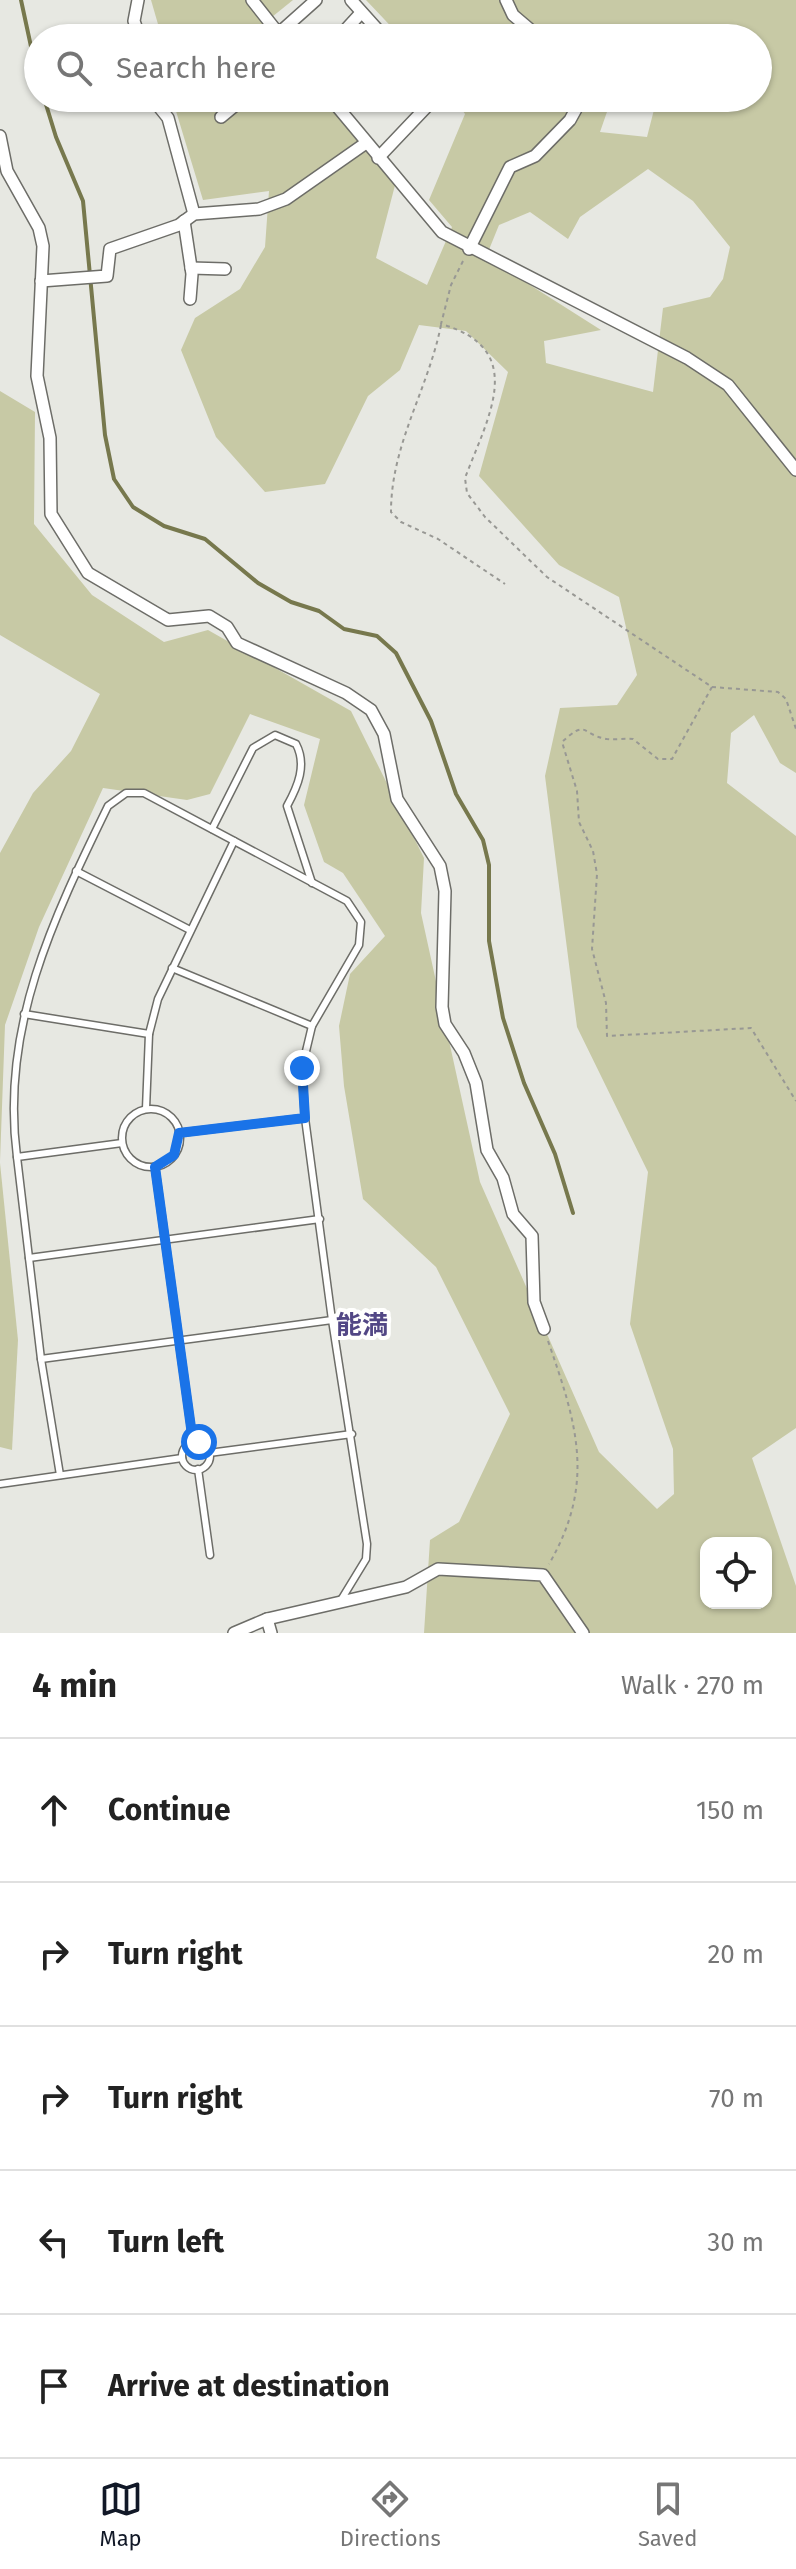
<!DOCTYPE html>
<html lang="en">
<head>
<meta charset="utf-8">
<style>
	:root { --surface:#fff; --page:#f6f6f6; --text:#222; --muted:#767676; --line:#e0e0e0; --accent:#111827 }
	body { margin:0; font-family:"Fira Sans","Noto Sans JP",sans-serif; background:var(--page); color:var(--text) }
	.controls { position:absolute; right:24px; bottom:24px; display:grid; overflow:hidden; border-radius:16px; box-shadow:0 2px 6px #0004 }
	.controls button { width:72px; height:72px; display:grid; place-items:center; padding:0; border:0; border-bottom:2px solid var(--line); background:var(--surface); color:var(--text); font:40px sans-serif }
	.stop { position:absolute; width:24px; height:24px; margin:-18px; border:6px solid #1a73e8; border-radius:50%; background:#fff }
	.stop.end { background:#1a73e8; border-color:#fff; box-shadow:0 2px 8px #0008 }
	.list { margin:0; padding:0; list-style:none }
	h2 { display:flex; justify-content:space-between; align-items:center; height:104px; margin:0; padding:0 32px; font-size:34px }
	h2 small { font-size:26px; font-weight:400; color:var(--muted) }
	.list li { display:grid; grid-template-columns:52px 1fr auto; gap:24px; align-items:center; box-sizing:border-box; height:144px; padding:0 32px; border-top:2px solid var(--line) }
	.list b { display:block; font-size:30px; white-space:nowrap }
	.list em { font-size:26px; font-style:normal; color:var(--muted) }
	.icon { flex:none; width:44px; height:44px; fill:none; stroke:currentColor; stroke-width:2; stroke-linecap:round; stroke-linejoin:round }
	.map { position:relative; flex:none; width:796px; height:1633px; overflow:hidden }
	.search { position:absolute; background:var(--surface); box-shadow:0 2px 6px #0004; left:24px; right:24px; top:24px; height:88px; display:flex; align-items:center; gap:20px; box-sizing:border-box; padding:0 28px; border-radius:44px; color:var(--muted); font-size:30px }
	.sheet { height:824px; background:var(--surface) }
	nav { display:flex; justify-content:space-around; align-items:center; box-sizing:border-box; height:112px; border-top:2px solid var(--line); background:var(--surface); font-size:22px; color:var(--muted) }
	nav a { display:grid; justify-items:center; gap:4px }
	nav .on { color:var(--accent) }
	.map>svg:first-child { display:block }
</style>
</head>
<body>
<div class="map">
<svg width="796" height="1633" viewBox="0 0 796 1633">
	<rect width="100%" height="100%" fill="#e7e8e2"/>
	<g fill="#c7c9a5" fill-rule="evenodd">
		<polygon points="151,0 293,0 246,38 162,38"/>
		<path d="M366,0H796V773L780,763L754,715L731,733L727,783L796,836V1428L752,1458L796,1586V1633H424L430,1540L459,1522L510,1414L436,1267L363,1199L344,1086L339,1026L350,974L385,936L343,873L324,862L304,805L320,739L250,714L210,794L187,800L103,788L39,927L5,1025L0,1161V853L33,793L71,751L100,694L0,635V391L35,412L34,524L92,595L164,642L208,630L351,711L424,858L421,913L480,1182L599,1452L657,1509L674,1494L673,1449L630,1324L648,1172L577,1027L545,776L560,708L617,705L637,675L619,597L559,565L479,476L508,372L466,331L419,325L400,370L368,396L325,484L265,492L216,437L181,350L195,318L240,289L265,247L269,191L203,200L172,98H258L267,109L284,98H319L399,170L376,258L427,285L452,227L429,200L465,114L454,98H627L608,109L600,132L647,137L657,98H758V38H689L686,33L675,38H402ZM648,169L693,201L730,247L723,279L710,297L663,308L653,392L546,363L544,341L601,330L486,257L499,225L530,212L568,239L580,217ZM706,1543H766V1603H706Z"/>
		<polygon points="0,1163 18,1340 12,1450 0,1447"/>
	</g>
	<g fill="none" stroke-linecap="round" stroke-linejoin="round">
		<g stroke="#77784d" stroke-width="4">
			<polyline points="21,0 38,79"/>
			<polyline points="44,98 56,137 83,201 105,435 114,479 133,507 164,526 205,539 258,583 291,602 319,611 344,629 377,636 396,653 431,721 456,794 483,840 489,865 489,941 503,1018 524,1083 555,1154 573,1213"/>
		</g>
		<g stroke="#6d6d68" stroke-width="9">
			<g id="service">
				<path d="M212,829L253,748L275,735L296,744C307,765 298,786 287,806L312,883"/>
				<polyline points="76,871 190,930"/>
				<polyline points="172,968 312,1026"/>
				<polyline points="24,1014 149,1034"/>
				<polyline points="146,1109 149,1034 158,999 234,841"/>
				<circle cx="151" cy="1138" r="29"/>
				<polyline points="179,1133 305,1118"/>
				<path d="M122,1143L17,1157C0,1028 53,919 108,806L126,793H144L347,901L361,922L359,945L312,1026L302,1068L305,1118L332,1320L367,1544L366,1559L341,1600"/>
				<polyline points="17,1157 41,1359 60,1475"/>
				<polyline points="155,1167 193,1442"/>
				<polyline points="29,1258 320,1219"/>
				<polyline points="41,1359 332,1320"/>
				<circle cx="196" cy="1456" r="14"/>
				<polyline points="209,1453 352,1434"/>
				<polyline points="198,1469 210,1555"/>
				<polyline points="0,1484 182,1458"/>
			</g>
		</g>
		<g stroke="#6d6d68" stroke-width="14">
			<g id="minor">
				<polyline points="138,0 134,21 140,38"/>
				<polyline points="252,0 282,38"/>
				<polyline points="351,0 385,38"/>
				<polyline points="506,0 513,15 540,38"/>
				<polyline points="279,33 316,0"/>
				<polyline points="338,38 360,14"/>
				<polyline points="152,98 168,118 194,214"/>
				<polyline points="330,98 442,232 687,358 728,385 796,470"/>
				<polyline points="221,117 244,98"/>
				<polyline points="0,136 7,171 39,228 43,246 37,376 50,438 51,514 88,573 168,620 209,616 227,627 237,643 346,693 371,710 384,734 397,799 440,866 445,891 442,1007 445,1024 464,1053 476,1083 487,1150 503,1178 513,1214 532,1236 534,1302 544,1329"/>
				<polyline points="378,158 435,98"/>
				<polyline points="184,221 192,274 190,299"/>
				<polyline points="469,249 510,167 535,156 570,120 582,98"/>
				<polyline points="191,268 225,269"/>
				<polyline points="41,281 107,276 110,249 179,225 194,214 259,209 286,199 366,143"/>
				<polyline points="267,1619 271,1633"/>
				<polyline points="234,1633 267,1619 406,1587 438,1569 543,1575 583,1633"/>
			</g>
		</g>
		<g stroke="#989894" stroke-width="2" stroke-dasharray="4 4" stroke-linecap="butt">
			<path d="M463,261L451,285L441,324C529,349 488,417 465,478L467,493L485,517L547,577L712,687L672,759H658L633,739C625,738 615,740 607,739C581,735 588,718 562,742L577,791L579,822L593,851L597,874L592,949L606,1003L607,1036L751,1028L796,1101"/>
			<path d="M441,325C428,390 391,444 391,512L401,522L438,539L505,584"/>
			<polyline points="712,687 778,692 786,699 796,729"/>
			<path d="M548,1341C577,1424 596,1483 549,1564"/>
		</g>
		<use href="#service" stroke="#fff" stroke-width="6"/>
		<use href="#minor" stroke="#fff" stroke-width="11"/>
	</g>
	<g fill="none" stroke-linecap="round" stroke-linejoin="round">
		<polyline stroke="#1a73e8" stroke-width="10" points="199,1442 193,1442 155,1167 174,1155 179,1133 305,1118 302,1068"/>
	</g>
	<g text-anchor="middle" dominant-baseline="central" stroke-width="8" stroke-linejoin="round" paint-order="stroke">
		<g font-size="26" font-weight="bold" fill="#524785" stroke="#fffffe">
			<text x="362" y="1325">能満</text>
		</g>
	</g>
</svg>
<div class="controls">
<button><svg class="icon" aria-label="locate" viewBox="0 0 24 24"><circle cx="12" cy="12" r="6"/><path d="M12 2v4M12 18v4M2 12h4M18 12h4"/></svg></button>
</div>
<div class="stop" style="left:199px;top:1442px"></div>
<div class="stop end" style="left:302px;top:1068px"></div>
<div class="search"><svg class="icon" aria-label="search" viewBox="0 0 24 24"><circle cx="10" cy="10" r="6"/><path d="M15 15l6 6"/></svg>Search here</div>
</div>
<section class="sheet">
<h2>4 min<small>Walk · 270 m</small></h2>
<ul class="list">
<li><svg class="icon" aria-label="ahead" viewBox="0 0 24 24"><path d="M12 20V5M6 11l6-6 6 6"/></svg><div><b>Continue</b></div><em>150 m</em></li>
<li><svg class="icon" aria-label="right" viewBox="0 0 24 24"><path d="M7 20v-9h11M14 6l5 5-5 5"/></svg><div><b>Turn right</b></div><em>20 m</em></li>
<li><svg class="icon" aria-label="right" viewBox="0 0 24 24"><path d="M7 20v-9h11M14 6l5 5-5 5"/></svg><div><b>Turn right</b></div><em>70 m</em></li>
<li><svg class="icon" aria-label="left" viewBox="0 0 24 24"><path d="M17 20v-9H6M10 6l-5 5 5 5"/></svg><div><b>Turn left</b></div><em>30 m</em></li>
<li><svg class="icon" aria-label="arrive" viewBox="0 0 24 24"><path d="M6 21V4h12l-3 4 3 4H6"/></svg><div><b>Arrive at destination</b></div></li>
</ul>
</section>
<nav>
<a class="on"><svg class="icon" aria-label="map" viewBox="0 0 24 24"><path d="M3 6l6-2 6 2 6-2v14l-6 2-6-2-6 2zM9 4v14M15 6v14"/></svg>Map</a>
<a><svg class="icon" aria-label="directions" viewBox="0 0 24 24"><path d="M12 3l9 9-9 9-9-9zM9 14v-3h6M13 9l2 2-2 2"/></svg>Directions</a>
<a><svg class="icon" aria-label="saved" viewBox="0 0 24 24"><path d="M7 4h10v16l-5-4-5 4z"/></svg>Saved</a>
</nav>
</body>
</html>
